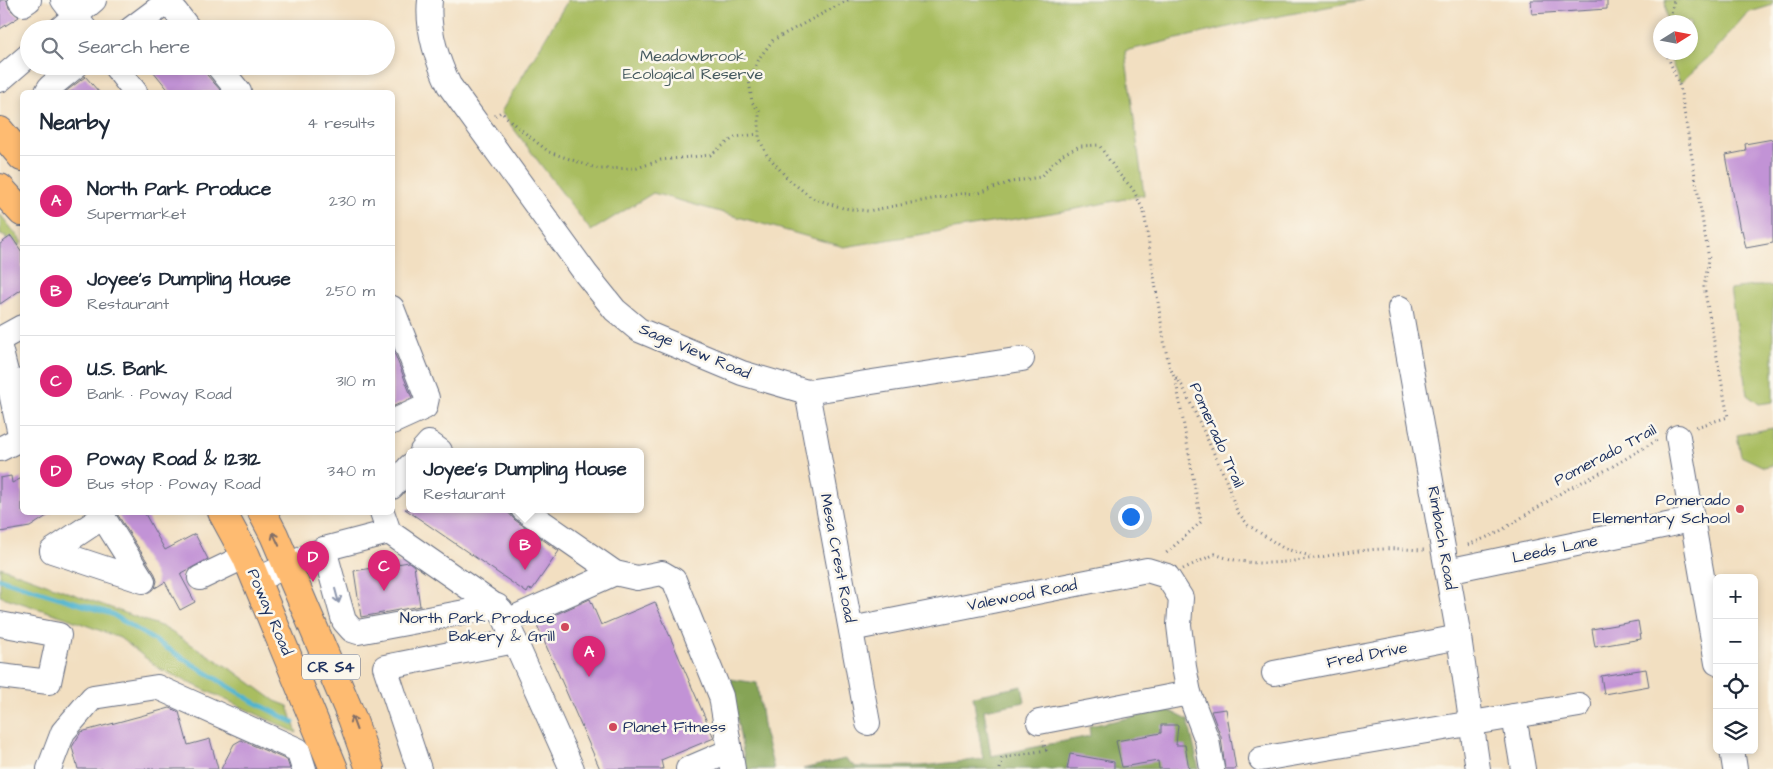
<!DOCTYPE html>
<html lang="en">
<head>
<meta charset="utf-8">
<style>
	:root { --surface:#fff; --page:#f6f6f7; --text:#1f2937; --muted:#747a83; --line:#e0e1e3; --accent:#db2777 }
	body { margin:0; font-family:"Architects Daughter",sans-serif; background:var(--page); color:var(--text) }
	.controls { position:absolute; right:15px; bottom:15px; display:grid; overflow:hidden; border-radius:8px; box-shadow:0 2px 8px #0003 }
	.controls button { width:45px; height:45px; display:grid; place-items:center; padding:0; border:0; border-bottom:1px solid var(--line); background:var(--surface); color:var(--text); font:25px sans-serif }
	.compass { position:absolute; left:1653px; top:15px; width:45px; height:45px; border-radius:50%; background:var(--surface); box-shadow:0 2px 8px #0003; rotate:79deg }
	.you { position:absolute; left:1130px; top:516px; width:18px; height:18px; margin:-12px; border:4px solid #fff; border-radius:50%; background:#1a73e8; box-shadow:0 0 0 8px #1a73e833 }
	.badge { display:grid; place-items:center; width:32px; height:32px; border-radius:50%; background:var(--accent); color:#fff; font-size:16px; font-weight:700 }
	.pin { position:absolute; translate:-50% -41px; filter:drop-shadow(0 1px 2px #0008) }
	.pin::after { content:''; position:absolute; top:26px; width:18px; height:15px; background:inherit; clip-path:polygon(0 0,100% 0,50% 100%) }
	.popup { position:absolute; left:406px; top:448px; width:238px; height:65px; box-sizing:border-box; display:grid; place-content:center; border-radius:8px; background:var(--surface); filter:drop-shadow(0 1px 4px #0005); font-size:16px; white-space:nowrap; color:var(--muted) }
	.popup b { font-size:19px; color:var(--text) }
	.popup::after { content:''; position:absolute; left:50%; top:100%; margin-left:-10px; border:10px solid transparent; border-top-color:var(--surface) }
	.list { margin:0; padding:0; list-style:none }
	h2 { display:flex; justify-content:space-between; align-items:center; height:65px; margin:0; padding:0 20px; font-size:21px }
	h2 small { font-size:16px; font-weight:400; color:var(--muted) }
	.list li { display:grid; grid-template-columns:32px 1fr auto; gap:15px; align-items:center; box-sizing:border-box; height:90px; padding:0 20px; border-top:1px solid var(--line) }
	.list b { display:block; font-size:19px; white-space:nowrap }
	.list p { margin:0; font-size:16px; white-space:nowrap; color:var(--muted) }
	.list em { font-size:16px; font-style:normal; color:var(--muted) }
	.icon { flex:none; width:28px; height:28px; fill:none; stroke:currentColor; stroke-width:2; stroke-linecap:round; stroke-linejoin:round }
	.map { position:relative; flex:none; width:1773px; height:769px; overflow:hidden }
	.search { position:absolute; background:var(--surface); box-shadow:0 2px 8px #0003; left:20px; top:20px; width:375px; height:55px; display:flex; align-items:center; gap:12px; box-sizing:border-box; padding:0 18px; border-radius:28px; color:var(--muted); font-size:19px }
	.panel { position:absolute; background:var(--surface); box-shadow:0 2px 8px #0003; left:20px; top:90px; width:375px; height:425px; border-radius:8px }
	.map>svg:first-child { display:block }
</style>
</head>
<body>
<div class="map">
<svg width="1773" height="769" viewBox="0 0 1773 769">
	<rect width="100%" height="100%" fill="#fbf7ec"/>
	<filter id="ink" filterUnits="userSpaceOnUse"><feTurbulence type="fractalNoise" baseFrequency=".02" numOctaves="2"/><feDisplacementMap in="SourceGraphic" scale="10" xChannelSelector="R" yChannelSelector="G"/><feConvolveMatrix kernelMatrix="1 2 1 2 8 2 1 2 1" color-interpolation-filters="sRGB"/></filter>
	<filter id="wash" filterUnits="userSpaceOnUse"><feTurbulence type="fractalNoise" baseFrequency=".0096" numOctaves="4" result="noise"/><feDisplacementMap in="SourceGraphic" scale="20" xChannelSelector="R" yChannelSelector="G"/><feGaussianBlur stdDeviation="1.12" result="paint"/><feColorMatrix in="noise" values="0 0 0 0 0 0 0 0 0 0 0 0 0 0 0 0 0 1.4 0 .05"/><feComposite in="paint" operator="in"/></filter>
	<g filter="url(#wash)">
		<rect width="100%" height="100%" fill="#f2dfc1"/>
		<g fill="#a9bd61" stroke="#627660">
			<polygon points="568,0 1363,0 1254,21 1125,51 1144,195 1076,209 844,247 653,193 591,231 501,112"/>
			<polygon points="1665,0 1773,0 1773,5 1747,13 1712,54 1680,83 1668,53 1690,52 1690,22 1667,22"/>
			<polygon points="0,214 22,242 19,246 12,237 6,240 6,236 0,235"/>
			<polygon points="1754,286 1773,286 1773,402 1759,404 1747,395 1730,289"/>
			<polygon points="1773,428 1773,465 1764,467 1741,456 1737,435"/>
			<polygon points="0,567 163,627 234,671 275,701 288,706 297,733 160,669 120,638 64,617 0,596"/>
		</g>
		<g fill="#86a457" stroke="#506a5a">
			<polygon points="730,679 757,683 764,731 774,769 746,769"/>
			<polygon points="1022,686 1025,702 984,710 991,756 1090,736 1089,726 1168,710 1188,720 1199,769 803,769 845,759 856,767 922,766 983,759 973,696"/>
		</g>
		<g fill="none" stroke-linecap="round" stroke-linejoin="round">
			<polyline stroke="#50b4cf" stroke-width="5" points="0,579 112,614 254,702 293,722"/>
		</g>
		<g id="blocks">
			<g fill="#c293d6">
				<polygon points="0,0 7,0 9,8 19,17 0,29"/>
				<polygon points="1531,0 1607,0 1607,9 1532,14"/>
				<polygon points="149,66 205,66 207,75 222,92 170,92"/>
				<polygon points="85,76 99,92 65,92 85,77"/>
				<polygon points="1773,139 1773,243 1746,248 1742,230 1740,231 1726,155 1746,151 1745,144"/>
				<polygon points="11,236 22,252 22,289 0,304 0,244"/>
				<polygon points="392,347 412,398 392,407"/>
				<polygon points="11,476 12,483 22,478 22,512 53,512 30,527 0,532 0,478"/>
				<polygon points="405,509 505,509 515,520 559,551 532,590 529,589 527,593"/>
				<polygon points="116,512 144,512 165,550 195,534 208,559 180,574 195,602 180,610 165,582 155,588 157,581 155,574"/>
				<polygon points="409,562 414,566 420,606 361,617 354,571"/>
				<polygon points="590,599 601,625 655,602 714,738 661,760 663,769 600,769 537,625 542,623 541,621"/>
				<polygon points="1638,621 1641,639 1595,647 1592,629"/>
				<polygon points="1646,669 1649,686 1604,694 1601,676"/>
				<polygon points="170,708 179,712 188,745 210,739 218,769 78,769 72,747 81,732"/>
				<polygon points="1226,709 1236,769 1225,769 1221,737 1211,711"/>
				<polygon points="1161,725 1178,725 1176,745 1185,745 1189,769 1159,769 1158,761 1122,767 1116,741 1161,733"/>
				<polygon points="241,740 287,760 290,769 221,769 234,744"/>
				<polygon points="1070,754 1114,762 1114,769 1067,769"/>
			</g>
		</g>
	</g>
	<g filter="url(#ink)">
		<use href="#blocks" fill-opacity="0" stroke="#666d81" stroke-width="1"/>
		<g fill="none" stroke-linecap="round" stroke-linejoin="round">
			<g stroke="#666d81" stroke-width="26">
				<g id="minor">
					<polyline points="20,0 23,4 29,0"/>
					<polyline points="63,0 85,29"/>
					<path d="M430,0C427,28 437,60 449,85L586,274L615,310L639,330L742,373L807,392L1022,359"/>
					<polyline points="60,29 94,0"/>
					<polyline points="131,29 163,5 172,7 189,29"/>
					<polyline points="115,66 135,92"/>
					<polyline points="218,66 239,92"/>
					<polyline points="0,80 29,55"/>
					<polyline points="47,92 50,87 76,66"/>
					<polyline points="392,308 427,398 425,407 392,422"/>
					<polyline points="1400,308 1459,637 1478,769"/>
					<polyline points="0,339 22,327"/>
					<polyline points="0,348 10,388"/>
					<polyline points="807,392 868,723"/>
					<polyline points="1678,437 1717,663"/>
					<polyline points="21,439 10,388 22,381"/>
					<polyline points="0,449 22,438"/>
					<polyline points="422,451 429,443 440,451"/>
					<polyline points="392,487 410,466"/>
					<polyline points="523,509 615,573 637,578 662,573 674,580 721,696 733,769"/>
					<polyline points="100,512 103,517 143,581 52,551 103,517"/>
					<polyline points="382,512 389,532 501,610 572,769"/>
					<polyline points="324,549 344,621 352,630 358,632 497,606"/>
					<polyline points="1447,571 1691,520"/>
					<polyline points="200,578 246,556"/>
					<polyline points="256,580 324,549 389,532"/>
					<polyline points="507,621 615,573"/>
					<polyline points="0,624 59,635 49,682 0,676"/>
					<polyline points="851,629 1147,570 1167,576 1181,598 1179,625 1184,667 1189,693 1207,740 1212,769"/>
					<polyline points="1274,673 1459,637"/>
					<polyline points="1514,716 1523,769"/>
					<polyline points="1039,722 1189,693"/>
					<polyline points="1732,750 1735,769"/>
					<polyline points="1261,759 1579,705"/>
					<polyline points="49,769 63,732 93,697 157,687 298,750 304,769"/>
					<polyline points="419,769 385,667 515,641"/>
					<polyline points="688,769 730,751"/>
				</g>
			</g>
			<g stroke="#666d81" stroke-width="30">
				<g id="major">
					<polyline points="0,131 22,157"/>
					<polyline points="0,188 22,212"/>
					<polyline points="222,512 246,556 334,769"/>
					<polyline points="262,512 274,535 352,718 370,769"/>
				</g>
			</g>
			<g stroke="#666d81" stroke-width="3" stroke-dasharray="1 4" stroke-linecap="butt">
				<polyline points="848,0 773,40 760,57 749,80 752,102 759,111 759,138 767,155 788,179 812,198 843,208 868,211 959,194 979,193 1011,182 1040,177 1063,154 1080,146 1099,145 1118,173 1133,189 1144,212 1165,347 1169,365 1176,381 1201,522 1164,555"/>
				<polyline points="1669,22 1674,0"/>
				<polyline points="1666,52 1680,87 1709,259 1704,287 1728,417 1693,428"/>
				<polyline points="495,116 501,112 515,125 549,152 599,169 637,168 661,160 710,155 735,137 759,134"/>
				<polyline points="1176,377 1183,387 1224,475 1237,511 1248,525 1283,548 1310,556"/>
				<polyline points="1468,545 1497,533 1564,491 1608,469 1659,439"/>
				<path d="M1183,569L1215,554C1270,576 1326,551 1383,549C1397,548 1412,550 1426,550"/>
				<polyline points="1000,769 1002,758 1046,750 1043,741"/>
			</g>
			<use href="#minor" stroke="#fff" stroke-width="24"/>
			<use href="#major" stroke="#febb71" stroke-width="28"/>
		</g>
		<defs><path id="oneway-shaft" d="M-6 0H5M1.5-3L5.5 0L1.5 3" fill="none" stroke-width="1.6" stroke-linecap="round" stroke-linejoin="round" transform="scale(1.25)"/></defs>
		<g stroke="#816e67">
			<use href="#oneway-shaft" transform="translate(276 539) rotate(-115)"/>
			<use href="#oneway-shaft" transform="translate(354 723) rotate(-110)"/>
		</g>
		<use stroke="#8d97ae" href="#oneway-shaft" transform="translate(337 596) rotate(75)"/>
	</g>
	<g fill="#d1495b" stroke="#fbf7ec" stroke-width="2">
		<circle cx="1740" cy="509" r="5"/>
		<circle cx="565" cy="627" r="5"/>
		<circle cx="613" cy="727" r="5"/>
	</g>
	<g text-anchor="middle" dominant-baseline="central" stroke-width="5" stroke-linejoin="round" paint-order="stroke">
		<rect fill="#fbf7ec" stroke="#5e6b89" stroke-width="1" x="302" y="654.5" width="58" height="25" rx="4"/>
		<g font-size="15" font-weight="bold" fill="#1b2f5e">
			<text x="331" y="667">CR S4</text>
		</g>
		<g font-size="16" fill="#465a5f" stroke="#fbf7ec">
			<text x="693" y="56">Meadowbrook<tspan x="693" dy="18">Ecological Reserve</tspan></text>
		</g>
		<g font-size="16" fill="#1b2f5e" stroke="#fbf7ec">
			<text transform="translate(695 351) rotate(23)">Sage View Road</text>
			<text transform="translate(1217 435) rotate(66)">Pomerado Trail</text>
			<text transform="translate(1605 455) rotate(-28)">Pomerado Trail</text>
			<text transform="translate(1442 538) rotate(80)">Rimbach Road</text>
			<text transform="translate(1555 549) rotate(-12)">Leeds Lane</text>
			<text transform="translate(838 558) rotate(79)">Mesa Crest Road</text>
			<text transform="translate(1022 595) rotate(-11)">Valewood Road</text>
			<text transform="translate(270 612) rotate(67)">Poway Road</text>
			<text transform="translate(1367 655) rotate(-11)">Fred Drive</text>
		</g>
		<g font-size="16" fill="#1b2f5e" stroke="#fbf7ec" text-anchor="end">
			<text x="1730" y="500">Pomerado<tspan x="1730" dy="18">Elementary School</tspan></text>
			<text x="555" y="618">North Park Produce<tspan x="555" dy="18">Bakery &amp; Grill</tspan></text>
			<text x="623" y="727" text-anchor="start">Planet Fitness</text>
		</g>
	</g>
</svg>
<div class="controls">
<button>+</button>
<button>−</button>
<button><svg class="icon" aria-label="locate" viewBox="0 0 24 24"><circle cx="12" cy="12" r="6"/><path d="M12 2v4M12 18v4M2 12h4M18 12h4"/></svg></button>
<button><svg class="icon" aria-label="layers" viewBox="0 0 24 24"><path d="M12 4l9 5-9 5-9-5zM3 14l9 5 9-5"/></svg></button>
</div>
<svg class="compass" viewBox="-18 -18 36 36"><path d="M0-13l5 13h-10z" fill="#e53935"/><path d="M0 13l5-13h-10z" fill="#747a83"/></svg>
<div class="you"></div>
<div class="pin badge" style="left:589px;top:677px">A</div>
<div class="pin badge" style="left:525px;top:570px">B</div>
<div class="popup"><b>Joyee's Dumpling House</b>Restaurant</div>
<div class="pin badge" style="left:384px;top:591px">C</div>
<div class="pin badge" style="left:313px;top:582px">D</div>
<div class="search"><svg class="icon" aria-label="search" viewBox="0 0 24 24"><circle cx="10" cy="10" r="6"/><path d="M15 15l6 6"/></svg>Search here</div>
<section class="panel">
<h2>Nearby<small>4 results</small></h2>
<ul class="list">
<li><span class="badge">A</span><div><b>North Park Produce</b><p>Supermarket</p></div><em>230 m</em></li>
<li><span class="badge">B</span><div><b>Joyee's Dumpling House</b><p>Restaurant</p></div><em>250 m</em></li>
<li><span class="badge">C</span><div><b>U.S. Bank</b><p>Bank · Poway Road</p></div><em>310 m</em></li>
<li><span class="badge">D</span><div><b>Poway Road &amp; 12312</b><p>Bus stop · Poway Road</p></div><em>340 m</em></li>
</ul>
</section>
</div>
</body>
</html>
